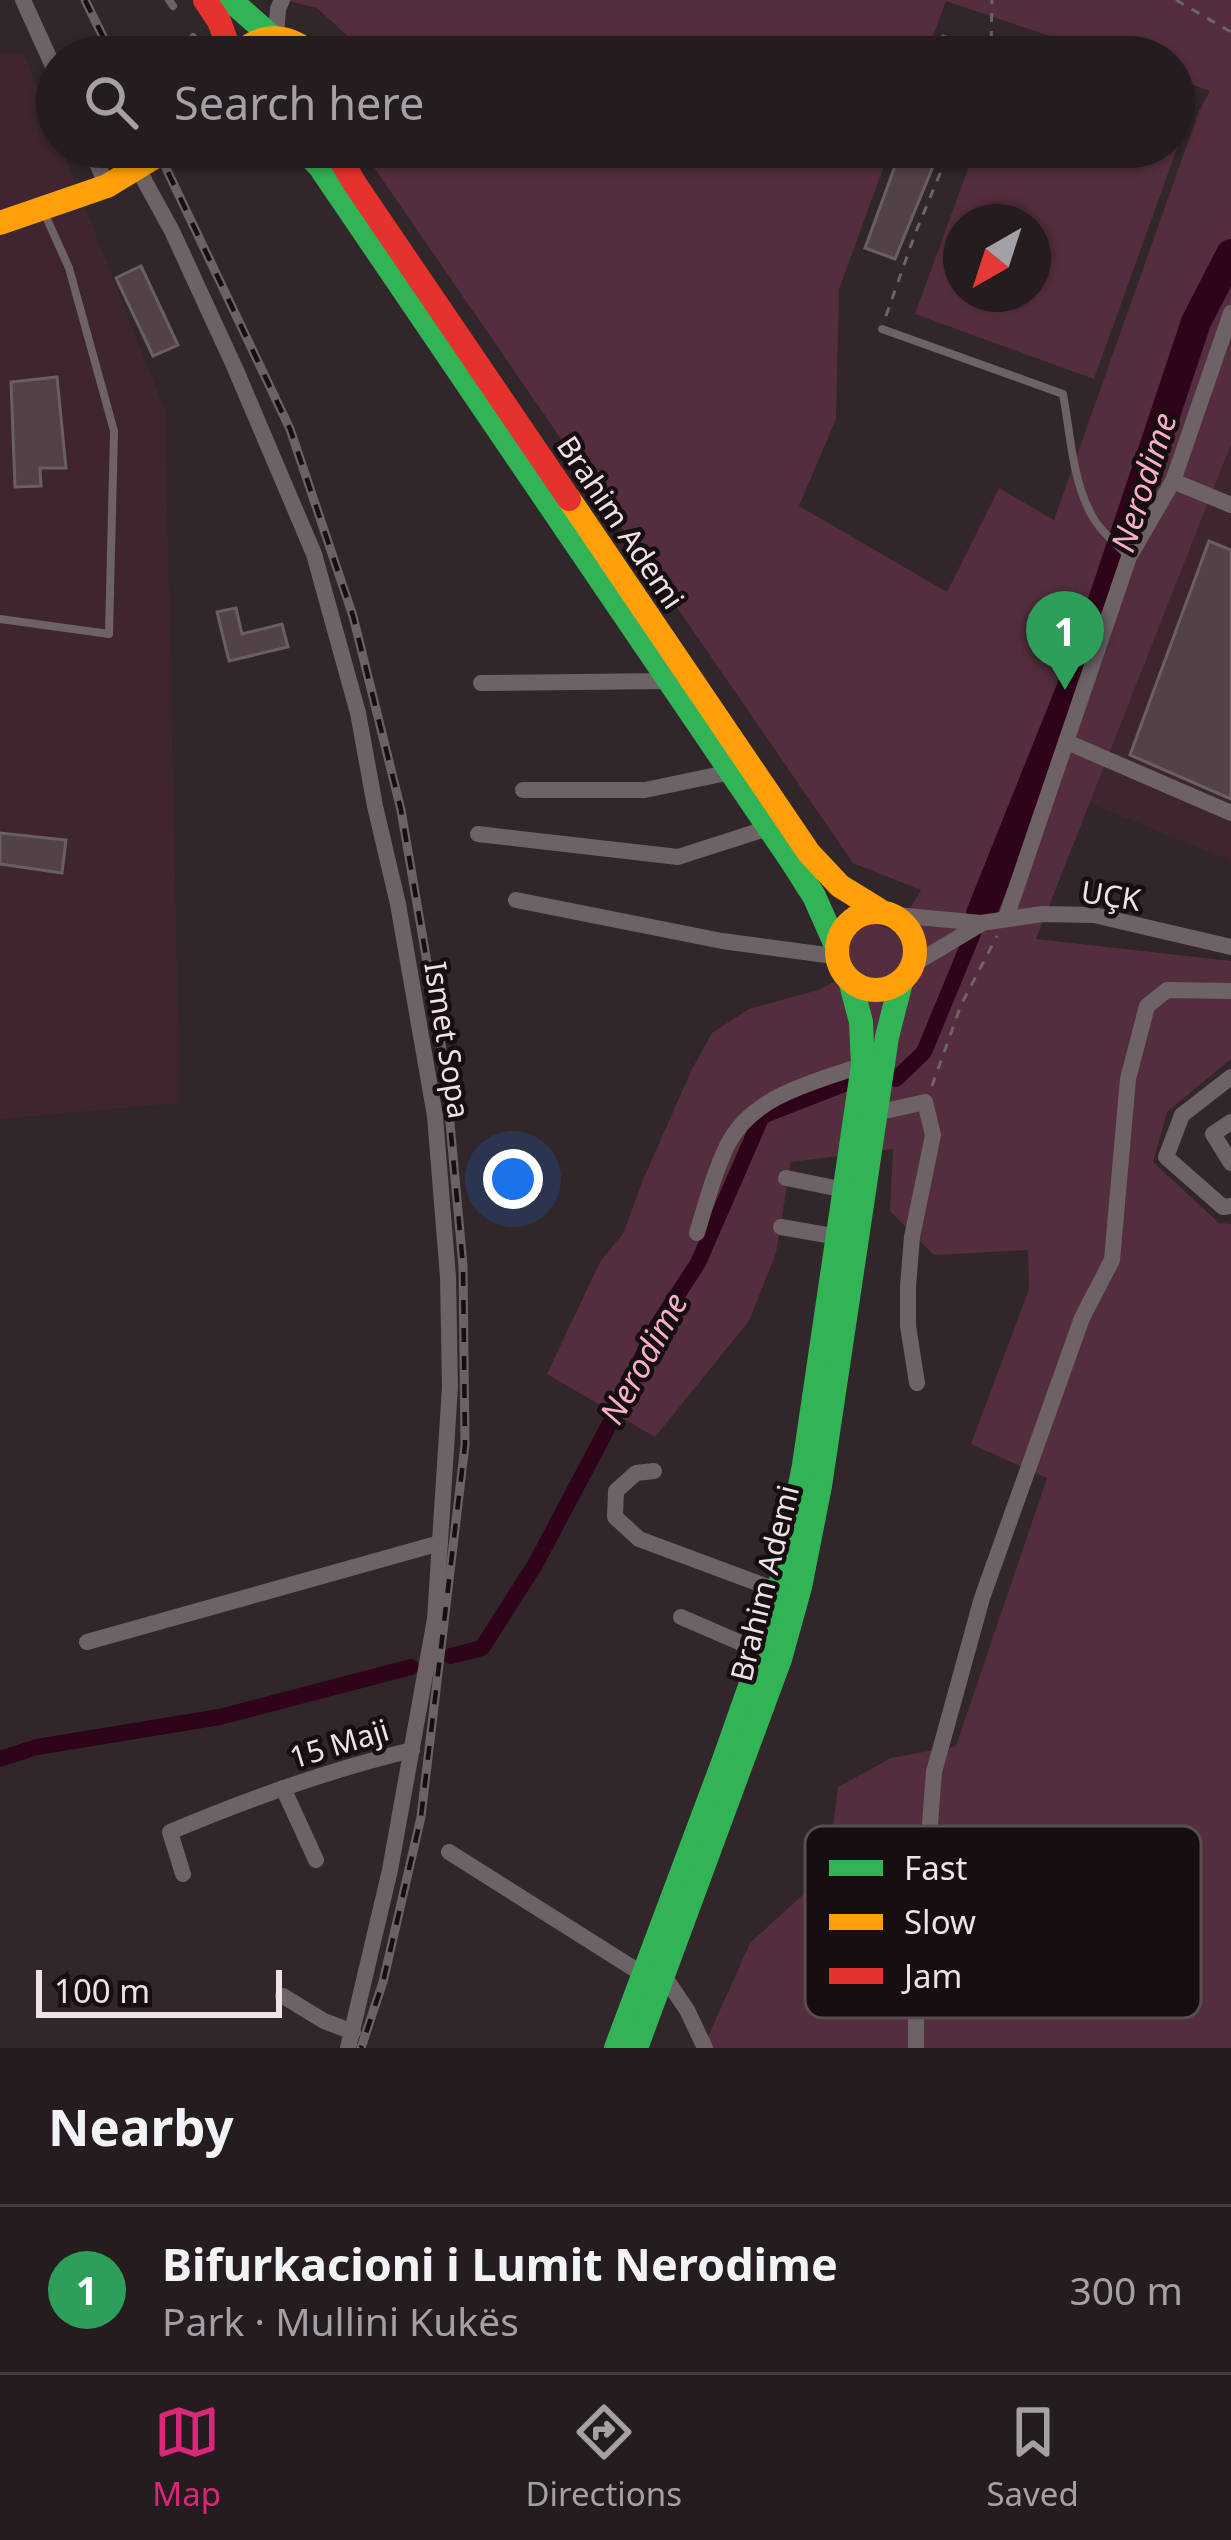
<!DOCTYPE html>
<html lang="en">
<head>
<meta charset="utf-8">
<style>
	:root { --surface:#251c20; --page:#2d2529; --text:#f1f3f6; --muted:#a3a1a5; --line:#423a3e; --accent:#db2777 }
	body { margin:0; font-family:"Noto Sans",sans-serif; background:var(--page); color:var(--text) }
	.compass { position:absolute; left:943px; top:204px; width:108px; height:108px; border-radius:50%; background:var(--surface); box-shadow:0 3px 9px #0004; rotate:219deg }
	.scale { position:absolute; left:36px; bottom:30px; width:246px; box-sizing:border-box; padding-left:12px; border:6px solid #f0e1e6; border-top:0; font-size:33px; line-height:42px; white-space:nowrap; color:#f0e1e6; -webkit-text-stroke:9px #170e11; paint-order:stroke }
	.you { position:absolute; left:513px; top:1179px; width:42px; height:42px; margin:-30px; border:9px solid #fff; border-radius:50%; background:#1a73e8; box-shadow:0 0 0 18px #1a73e833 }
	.badge { display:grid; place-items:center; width:78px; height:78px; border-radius:50%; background:var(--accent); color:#fff; font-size:39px; font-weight:700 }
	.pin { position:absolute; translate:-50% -99px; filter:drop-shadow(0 3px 6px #0008) }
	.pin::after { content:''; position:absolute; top:63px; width:42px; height:36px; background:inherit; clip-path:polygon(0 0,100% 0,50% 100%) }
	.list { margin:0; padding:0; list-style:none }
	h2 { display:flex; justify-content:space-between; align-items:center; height:156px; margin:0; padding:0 48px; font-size:51px }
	h2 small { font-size:39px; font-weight:400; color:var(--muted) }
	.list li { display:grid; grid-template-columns:78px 1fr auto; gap:36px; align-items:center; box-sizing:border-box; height:168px; padding:0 48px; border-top:3px solid var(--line) }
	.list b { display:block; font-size:45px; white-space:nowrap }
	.list p { margin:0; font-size:39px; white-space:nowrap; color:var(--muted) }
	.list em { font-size:39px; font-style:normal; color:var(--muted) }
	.icon { flex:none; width:66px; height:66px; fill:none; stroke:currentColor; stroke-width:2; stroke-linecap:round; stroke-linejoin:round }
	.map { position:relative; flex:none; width:1231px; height:2048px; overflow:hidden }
	.search { position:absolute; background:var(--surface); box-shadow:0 3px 9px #0004; left:36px; right:36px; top:36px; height:132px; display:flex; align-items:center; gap:30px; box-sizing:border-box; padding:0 42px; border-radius:66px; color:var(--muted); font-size:45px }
	.sheet { height:324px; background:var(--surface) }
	nav { display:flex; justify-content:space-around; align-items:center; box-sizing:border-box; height:168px; border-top:3px solid var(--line); background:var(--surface); font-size:33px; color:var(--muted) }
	nav a { display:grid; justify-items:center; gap:6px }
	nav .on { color:var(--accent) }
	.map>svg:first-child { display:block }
</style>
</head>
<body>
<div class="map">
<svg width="1231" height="2048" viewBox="0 0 1231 2048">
	<rect width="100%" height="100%" fill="#31262a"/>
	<g fill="#3f252f">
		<polygon points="0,53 23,53 57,137 57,147 61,147 165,410 180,1103 0,1119"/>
		<polygon points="1231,392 1231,861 1072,796"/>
	</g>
	<g fill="#542e3e" fill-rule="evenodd">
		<path d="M285,0H1231V444L1036,939L1231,961V1059L1167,1112L1153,1162L1219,1223L1231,1224V2048H703L750,1943L817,1882L833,1826L838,1787L891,1758L956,1746L1047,1478L971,1444L1029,1289L1028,1250L934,1255L890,1211L893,1149L791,1162L776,1253L749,1321L655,1437L547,1374L600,1262L624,1232L642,1182L692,1069L712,1033L749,1009L818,990L856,971C843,947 848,936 871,923L897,931L921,890L853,863L360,147H891L839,289L836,419L799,506L947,592L999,488L1054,520L1199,111L1210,91L1174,78V57H1112L946,1L925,57H356L352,40L317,8Z"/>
		<path d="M1174,110L1189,115L1094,379L915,314L976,147H1174ZM961,222H1033V294H961Z"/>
	</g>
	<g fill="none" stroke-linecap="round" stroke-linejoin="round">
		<g stroke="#2f0319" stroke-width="16">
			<polyline points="896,1079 924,1052 974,931"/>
			<polyline points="451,1656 482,1648 536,1563 616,1412 657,1326 698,1263 762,1116 849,1082"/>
			<polyline points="0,1759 37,1747 220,1717 411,1667"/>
		</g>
		<polyline stroke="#2f0319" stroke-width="30" points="981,914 1086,652 1196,322 1231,254"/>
	</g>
	<g fill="#524248" stroke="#695f63" stroke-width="3">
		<polygon points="943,36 994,56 994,57 935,57"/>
		<polygon points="902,147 941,147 895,259 865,248"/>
		<polygon points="141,266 178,345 153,356 116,278"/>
		<polygon points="57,377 66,468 40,468 41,486 15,487 11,382"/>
		<polygon points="1209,541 1231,550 1231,799 1130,755"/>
		<polygon points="236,608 242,634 282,624 288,647 229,661 217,612"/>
		<polygon points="0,833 66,840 62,873 0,864"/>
	</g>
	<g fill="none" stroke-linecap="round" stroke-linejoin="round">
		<g stroke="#6c6366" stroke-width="3" stroke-dasharray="9 9" stroke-linecap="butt">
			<polyline points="1176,0 1231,32"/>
			<polyline points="986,57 991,46 992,0"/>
			<polyline points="886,316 915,234 951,147"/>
			<polyline points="932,1086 961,1005 997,936"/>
		</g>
		<g stroke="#6d6266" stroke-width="8">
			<polyline points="169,0 173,6"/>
			<polyline points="193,37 209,57"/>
			<path d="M882,329L1063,394C1070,431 1072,476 1089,510C1097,528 1113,541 1127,555"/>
			<polyline points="0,619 109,634 114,431 69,268 43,210"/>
		</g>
		<g stroke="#6d6266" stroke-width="16">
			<polyline points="23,0 57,75"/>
			<polyline points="276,36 278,9 282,0"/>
			<polyline points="90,147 107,186"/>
			<polyline points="138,169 172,231 235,368 314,554 358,713 375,806 398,904 435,1116 448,1277 450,1387 435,1619 390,1870 348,2048"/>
			<polyline points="1173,481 1231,505"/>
			<polyline points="481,683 669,681"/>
			<polyline points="1067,742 1231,813"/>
			<polyline points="523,790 645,790 731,772"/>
			<polyline points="478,834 678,857 768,828"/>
			<polyline points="516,900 722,941 834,956"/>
			<polyline points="896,915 981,923 1042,914 1094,915 1231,947"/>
			<polyline points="1006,918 1129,557 1173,481 1231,313"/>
			<polyline points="914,964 981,924"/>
			<polyline points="1231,1077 1182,1115 1166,1157 1223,1207 1231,1206"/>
			<polyline points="876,1113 925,1102 933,1135 912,1237 908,1286 908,1326 917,1383"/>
			<polyline points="1231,1122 1213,1134 1231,1163"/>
			<polyline points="786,1178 845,1190"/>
			<polyline points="781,1227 838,1237"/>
			<path d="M697,1233C706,1204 714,1172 728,1144C753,1095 815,1082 863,1065"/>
			<polyline points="654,1471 636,1473 616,1491 615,1517 639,1539 779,1591"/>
			<polyline points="681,1617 762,1652"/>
			<polyline points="87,1642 440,1543"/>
			<polyline points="283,1788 316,1860"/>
			<polyline points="449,1852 644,1975"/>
			<path d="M183,1874L170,1832C248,1799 329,1770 412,1750"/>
			<polyline points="664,1976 687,2010 705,2048"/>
			<polyline points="283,1996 324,2021 353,2032"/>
			<polyline points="916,2048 916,2004 934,1772 982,1598 1082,1318 1112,1260 1128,1079 1147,1006 1167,990 1231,991"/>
		</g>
		<g stroke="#30b455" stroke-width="24">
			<polyline points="230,0 271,36"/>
			<polyline points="301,147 320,167 793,863 814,896 834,941"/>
			<polyline points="616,2048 724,1760 762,1652 779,1591 804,1465 863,1065 861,1022 850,980"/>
			<polyline points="636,2048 780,1659 800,1587 820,1486 887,1037 901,982"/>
		</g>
		<g stroke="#ff9f0a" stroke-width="24">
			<path d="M235,57C261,31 289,33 315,57"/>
			<polyline points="0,223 107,186 171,147"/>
			<polyline points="569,499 809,853 840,886 879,910"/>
			<circle cx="876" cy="951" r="39"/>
		</g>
		<g stroke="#e5322d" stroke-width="24">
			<polyline points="205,0 219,21 232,57"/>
			<polyline points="333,147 355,184 569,499"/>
		</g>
		<g stroke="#6b6266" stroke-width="9">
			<g id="rail">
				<polyline points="85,0 113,57"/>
				<polyline points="156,147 290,429 353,616 401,810 445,1068 463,1266 465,1445 421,1817 383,1982 361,2048"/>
			</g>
		</g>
		<use href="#rail" stroke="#170e11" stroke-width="4.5" stroke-dasharray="14" stroke-linecap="butt"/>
	</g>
	<g text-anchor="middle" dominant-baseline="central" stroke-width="9" stroke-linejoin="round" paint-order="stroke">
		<g font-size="30" fill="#f0e1e6" stroke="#170e11">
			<text transform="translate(621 522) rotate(56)">Brahim Ademi</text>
			<text transform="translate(1111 895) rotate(9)">UÇK</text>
			<text transform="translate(448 1040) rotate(81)">Ismet Sopa</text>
			<text transform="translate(764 1583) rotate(-76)">Brahim Ademi</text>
			<text transform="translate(339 1743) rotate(-17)">15 Maji</text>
		</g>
		<g font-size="33" font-style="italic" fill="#faaecc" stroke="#170e11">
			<text transform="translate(1143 482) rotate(-72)">Nerodime</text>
			<text transform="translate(643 1358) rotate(-61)">Nerodime</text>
		</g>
	</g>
	<rect x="805" y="1826" width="396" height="192" rx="18" fill="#170e11" stroke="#584d51" stroke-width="3"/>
	<rect x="829" y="1860" width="54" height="16" fill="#30b455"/>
	<rect x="829" y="1914" width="54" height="16" fill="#ff9f0a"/>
	<rect x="829" y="1968" width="54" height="16" fill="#e5322d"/>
	<g font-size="33" fill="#f0e1e6">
		<text x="904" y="1880">Fast</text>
		<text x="904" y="1934">Slow</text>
		<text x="904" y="1988">Jam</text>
	</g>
</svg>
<svg class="compass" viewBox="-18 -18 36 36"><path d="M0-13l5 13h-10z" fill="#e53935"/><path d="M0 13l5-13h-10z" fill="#a3a1a5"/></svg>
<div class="scale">100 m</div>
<div class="you"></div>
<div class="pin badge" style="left:1065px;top:690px;background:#2e9e5b">1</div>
<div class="search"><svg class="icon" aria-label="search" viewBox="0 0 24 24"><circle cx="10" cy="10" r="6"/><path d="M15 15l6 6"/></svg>Search here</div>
</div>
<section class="sheet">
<h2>Nearby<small></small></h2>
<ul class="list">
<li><span class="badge" style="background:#2e9e5b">1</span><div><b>Bifurkacioni i Lumit Nerodime</b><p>Park · Mullini Kukës</p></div><em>300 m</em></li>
</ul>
</section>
<nav>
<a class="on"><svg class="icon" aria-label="map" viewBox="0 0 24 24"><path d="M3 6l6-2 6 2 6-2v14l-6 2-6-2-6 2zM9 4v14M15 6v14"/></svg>Map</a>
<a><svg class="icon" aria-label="directions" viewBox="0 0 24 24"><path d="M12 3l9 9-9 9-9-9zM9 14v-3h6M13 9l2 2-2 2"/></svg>Directions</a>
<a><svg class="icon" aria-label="saved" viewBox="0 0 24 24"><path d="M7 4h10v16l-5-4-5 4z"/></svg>Saved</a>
</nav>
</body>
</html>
